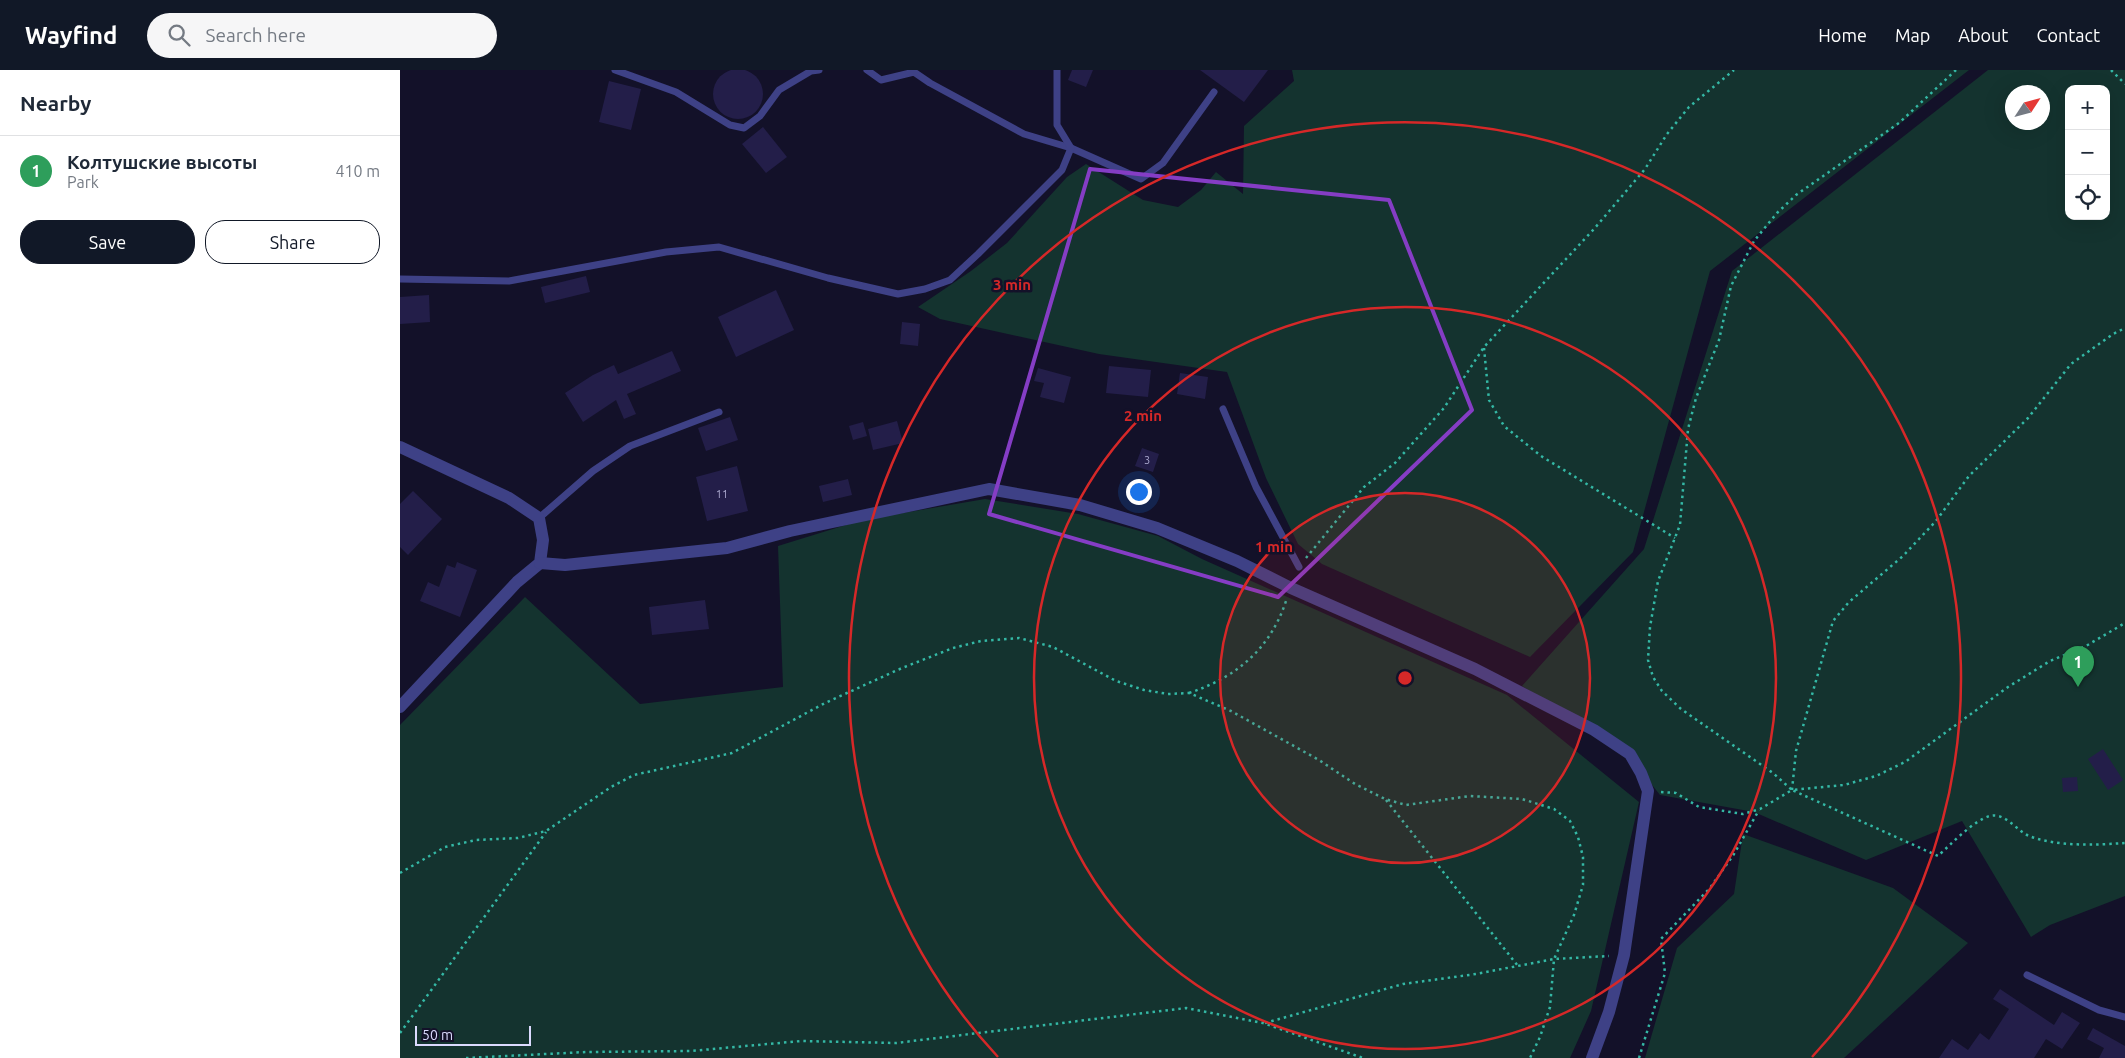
<!DOCTYPE html>
<html lang="en">
<head>
<meta charset="utf-8">
<style>
	:root { --surface:#fff; --page:#f6f6f7; --text:#1f2937; --muted:#747a83; --line:#e0e1e3; --accent:#111827 }
	body { margin:0; font-family:Ubuntu,sans-serif; background:var(--page); color:var(--text) }
	.controls { position:absolute; right:15px; top:15px; display:grid; overflow:hidden; border-radius:10px; box-shadow:0 5px 20px #0002 }
	.controls button { width:45px; height:45px; display:grid; place-items:center; padding:0; border:0; border-bottom:1px solid var(--line); background:var(--surface); color:var(--text); font:25px sans-serif }
	.compass { position:absolute; left:1605px; top:15px; width:45px; height:45px; border-radius:50%; background:var(--surface); box-shadow:0 5px 20px #0002; rotate:54deg }
	.scale { position:absolute; left:15px; bottom:12px; width:116px; box-sizing:border-box; padding-left:5px; border:2px solid #dbdafe; border-top:0; font-size:14px; line-height:18px; white-space:nowrap; color:#dbdafe; -webkit-text-stroke:4px #131129; paint-order:stroke }
	.you { position:absolute; left:738px; top:421px; width:18px; height:18px; margin:-12px; border:4px solid #fff; border-radius:50%; background:#1a73e8; box-shadow:0 0 0 8px #1a73e833 }
	.badge { display:grid; place-items:center; width:32px; height:32px; border-radius:50%; background:var(--accent); color:#fff; font-size:16px; font-weight:700 }
	.pin { position:absolute; translate:-50% -41px; filter:drop-shadow(0 1px 2px #0008) }
	.pin::after { content:''; position:absolute; top:26px; width:18px; height:15px; background:inherit; clip-path:polygon(0 0,100% 0,50% 100%) }
	.list { margin:0; padding:0; list-style:none }
	h2 { display:flex; justify-content:space-between; align-items:center; height:65px; margin:0; padding:0 20px; font-size:21px }
	h2 small { font-size:16px; font-weight:400; color:var(--muted) }
	.list li { display:grid; grid-template-columns:32px 1fr auto; gap:15px; align-items:center; box-sizing:border-box; height:70px; padding:0 20px; border-top:1px solid var(--line) }
	.list b { display:block; font-size:19px; white-space:nowrap }
	.list p { margin:0; font-size:16px; white-space:nowrap; color:var(--muted) }
	.list em { font-size:16px; font-style:normal; color:var(--muted) }
	.actions { display:flex; gap:10px; padding:15px 20px }
	.actions a { flex:1; padding:11px 0; border:1px solid var(--accent); border-radius:20px; text-align:center; font-size:18px; color:var(--accent) }
	.actions .main { background:var(--accent); color:#fff }
	.icon { flex:none; width:28px; height:28px; fill:none; stroke:currentColor; stroke-width:2; stroke-linecap:round; stroke-linejoin:round }
	.map { position:relative; flex:none; width:1725px; height:988px; overflow:hidden }
	header { display:flex; align-items:center; gap:30px; box-sizing:border-box; height:70px; padding:0 25px; background:var(--accent); color:#fff }
	header strong { font-size:24px }
	nav { display:flex; gap:28px; margin-inline-start:auto; font-size:18px }
	.search { width:350px; height:45px; background:var(--page); display:flex; align-items:center; gap:12px; box-sizing:border-box; padding:0 18px; border-radius:28px; color:var(--muted); font-size:19px }
	main { display:flex }
	aside { flex:1; background:var(--surface) }
	.map>svg:first-child { display:block }
</style>
</head>
<body>
<header>
<strong>Wayfind</strong>
<div class="search"><svg class="icon" aria-label="search" viewBox="0 0 24 24"><circle cx="10" cy="10" r="6"/><path d="M15 15l6 6"/></svg>Search here</div>
<nav><a>Home</a><a>Map</a><a>About</a><a>Contact</a></nav>
</header>
<main>
<aside>
<h2>Nearby<small></small></h2>
<ul class="list">
<li><span class="badge" style="background:#2e9e5b">1</span><div><b>Колтушские высоты</b><p>Park</p></div><em>410 m</em></li>
</ul>
<div class="actions"><a class="main">Save</a><a>Share</a></div>
</aside>
<div class="map">
<svg width="1725" height="988" viewBox="0 0 1725 988">
	<rect width="100%" height="100%" fill="#131129"/>
	<g fill="#14332f" fill-rule="evenodd">
		<polygon points="892,0 1569,0 1310,201 1233,482 1130,587 922,494 898,474 866,408 827,302 699,284 540,249 518,237 571,201 607,173 667,107 686,94 743,130 778,137 801,120 816,102 843,124 844,56 894,11"/>
		<path d="M1588,0H1725V826L1650,855L1631,867L1562,751L1466,790L1354,742L1260,725L1223,678L1122,616L1244,479L1332,201ZM1669,19H1706V146H1669ZM1612,22H1642V52H1612Z"/>
		<polygon points="585,429 678,444 758,466 802,489 1107,625 1239,732 1191,941 1170,988 0,988 0,655 125,527 240,634 383,617 378,476 462,450"/>
		<polygon points="1343,764 1493,818 1568,873 1444,988 1245,988 1277,878 1334,824"/>
	</g>
	<g fill="#231e49">
		<circle cx="338" cy="24" r="25"/>
		<polygon points="672,0 693,0 686,17 668,10"/>
		<polygon points="800,0 868,0 844,32"/>
		<polygon points="209,11 241,19 231,60 199,52"/>
		<polygon points="363,57 387,87 366,103 342,74"/>
		<polygon points="186,206 190,222 145,233 141,217"/>
		<polygon points="376,220 394,260 336,287 318,247"/>
		<polygon points="29,225 30,252 0,254 0,227"/>
		<polygon points="502,252 520,254 518,276 500,274"/>
		<polygon points="272,281 281,301 227,324 236,344 224,349 216,330 183,352 165,323 193,305 214,295 218,304"/>
		<polygon points="709,296 751,300 748,327 706,323"/>
		<polygon points="638,298 671,307 664,333 640,327 644,313 634,311"/>
		<polygon points="780,303 808,307 805,329 777,324"/>
		<polygon points="330,347 338,370 306,381 298,358"/>
		<polygon points="497,351 503,373 473,380 468,359"/>
		<polygon points="463,352 467,366 453,370 449,356"/>
		<polygon points="742,378 759,384 753,402 735,396"/>
		<polygon points="337,396 348,441 307,451 296,407"/>
		<polygon points="448,409 452,425 423,432 419,416"/>
		<polygon points="13,421 42,449 8,485 0,477 0,434"/>
		<polygon points="57,492 77,500 60,547 20,531 28,512 39,517 47,495 55,498"/>
		<polygon points="305,530 309,559 252,565 249,537"/>
		<polygon points="1703,679 1723,710 1708,720 1688,689"/>
		<polygon points="1677,707 1678,721 1663,722 1662,708"/>
		<polygon points="1600,919 1654,955 1662,942 1680,953 1662,979 1646,969 1634,988 1539,988 1552,969 1568,980 1580,963 1589,970 1609,939 1593,929"/>
		<polygon points="1693,958 1725,976 1725,988 1699,988 1704,978 1687,969"/>
	</g>
	<g fill="none" stroke-linecap="round" stroke-linejoin="round">
		<g stroke="#34b8a5" stroke-width="2.5" stroke-dasharray="2.5 4" stroke-linecap="butt">
			<polyline points="1556,0 1499,53 1396,125 1377,143 1354,171 1331,216 1319,270 1296,328 1288,359 1280,455 1258,511 1250,557 1248,590 1253,607 1262,621 1281,639 1373,703 1392,720 1444,715 1476,706 1505,692 1608,617 1650,591 1686,576 1725,553"/>
			<polyline points="1711,0 1725,14"/>
			<polyline points="1084,278 1089,330 1104,356 1141,386 1275,468"/>
			<polyline points="906,488 964,417 995,393 1044,338 1084,277 1194,159 1245,99 1267,64 1289,37 1334,0"/>
			<path d="M789,623C837,607 870,579 886,531"/>
			<polyline points="1392,720 1396,681 1433,551 1449,532 1503,486 1536,451 1569,406 1628,348 1671,294 1713,264 1725,258"/>
			<path d="M1261,722L1276,723L1299,737L1343,744L1360,739L1392,720L1538,786C1550,775 1574,750 1590,746C1605,742 1617,761 1629,766C1658,777 1695,775 1725,773"/>
			<polyline points="986,730 1118,896"/>
			<polyline points="0,803 45,777 76,770 118,768 146,761 211,717 234,705 332,683 425,633 502,598 553,578 581,571 619,568 653,577 716,611 744,620 768,624 789,623 831,641 919,690 955,714 985,729 1006,735 1070,726 1122,729 1154,739 1170,751 1178,767 1183,787 1183,815 1174,845 1154,889 1150,937 1140,967 1130,988"/>
			<polyline points="865,953 1003,914 1076,904 1154,889 1209,886"/>
			<polyline points="0,963 146,762"/>
			<polyline points="66,988 186,982 291,981 401,971 496,973 786,938 863,953 963,988"/>
			<polyline points="1239,988 1265,903 1261,869 1310,818 1334,784 1359,740"/>
		</g>
		<g stroke="#3e4186" stroke-width="7">
			<polyline points="215,0 276,22 330,55 344,58 360,46 379,20 411,1 419,0"/>
			<polyline points="467,0 481,10 514,2 530,13 624,64 671,78 741,109 763,93 814,22"/>
			<polyline points="0,209 109,211 266,182 319,177 428,208 498,224 525,219 550,210 578,184 662,100 671,78 657,55 657,0"/>
			<polyline points="823,339 856,417 899,497"/>
			<polyline points="139,448 193,401 230,376 319,342"/>
			<polyline points="1627,905 1699,940 1725,947"/>
		</g>
		<g stroke="#3e4186" stroke-width="12">
			<polyline points="0,377 109,428 139,448 143,470 140,493 117,512 0,637"/>
			<polyline points="140,493 165,495 327,478 390,461 589,419 680,435 757,458 837,491 891,518 1075,599 1194,660 1230,684 1241,703 1248,721 1224,885 1209,942 1192,988"/>
		</g>
	</g>
	<path fill="none" stroke="#853dc5" stroke-width="4" stroke-linejoin="round" d="M690,99L989,130L1072,340L878,527L589,444Z"/>
	<circle cx="1005" cy="608" r="185" fill="#d62828" fill-opacity=".12"/>
	<g fill="none" stroke="#d62828" stroke-width="2.5">
		<circle cx="1005" cy="608" r="185"/>
		<circle cx="1005" cy="608" r="371"/>
		<path d="M598 987A556 556 0 1 1 1412 987"/>
	</g>
	<g text-anchor="middle" dominant-baseline="central" stroke-width="5" stroke-linejoin="round" paint-order="stroke">
		<g font-size="11" fill="#adabd1">
			<text x="747" y="390">3</text>
			<text x="322" y="424">11</text>
		</g>
	</g>
	<circle cx="1005" cy="608" r="8" fill="#d62828" stroke="#131129" stroke-width="2.5"/>
	<g font-size="15" text-anchor="middle" font-weight="bold" fill="#d62828" stroke="#131129" stroke-width="5" stroke-linejoin="round" paint-order="stroke">
		<text x="612" y="220">3 min</text>
		<text x="743" y="351">2 min</text>
		<text x="874" y="482">1 min</text>
	</g>
</svg>
<div class="controls">
<button>+</button>
<button>−</button>
<button><svg class="icon" aria-label="locate" viewBox="0 0 24 24"><circle cx="12" cy="12" r="6"/><path d="M12 2v4M12 18v4M2 12h4M18 12h4"/></svg></button>
</div>
<svg class="compass" viewBox="-18 -18 36 36"><path d="M0-13l5 13h-10z" fill="#e53935"/><path d="M0 13l5-13h-10z" fill="#747a83"/></svg>
<div class="scale">50 m</div>
<div class="you"></div>
<div class="pin badge" style="left:1678px;top:617px;background:#2e9e5b">1</div>
</div>
</main>
</body>
</html>
